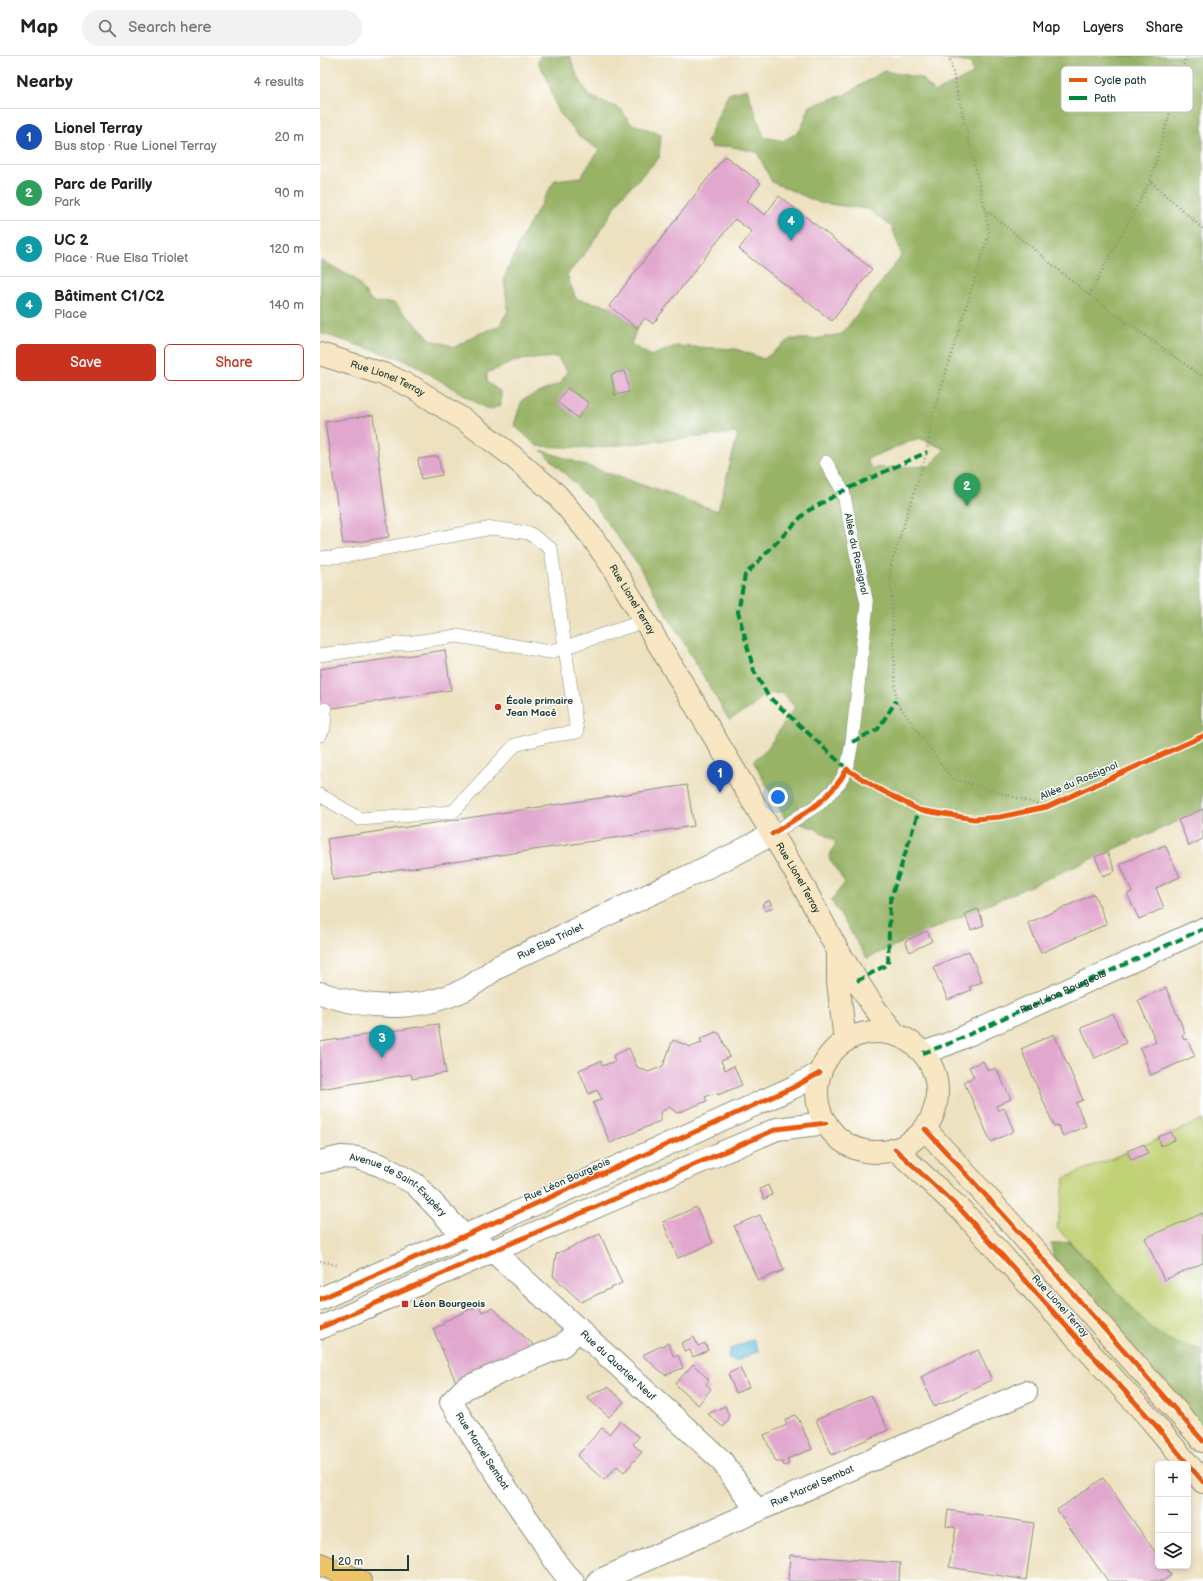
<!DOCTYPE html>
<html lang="en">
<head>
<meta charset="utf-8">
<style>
	:root { --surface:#fff; --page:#f2f2f2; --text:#202124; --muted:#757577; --line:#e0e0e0; --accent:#c8321e }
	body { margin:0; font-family:"Balsamiq Sans",sans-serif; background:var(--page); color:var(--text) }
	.controls { position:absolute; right:12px; bottom:12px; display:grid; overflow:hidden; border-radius:6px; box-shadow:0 2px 6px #0003 }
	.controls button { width:36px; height:36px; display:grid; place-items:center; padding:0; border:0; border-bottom:1px solid var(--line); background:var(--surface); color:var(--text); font:20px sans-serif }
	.scale { position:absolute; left:12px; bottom:10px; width:77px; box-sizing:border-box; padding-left:4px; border:2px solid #1f3d34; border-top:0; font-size:11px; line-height:14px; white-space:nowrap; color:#1f3d34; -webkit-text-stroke:3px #fff; paint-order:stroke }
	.you { position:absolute; left:458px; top:741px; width:14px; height:14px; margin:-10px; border:3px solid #fff; border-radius:50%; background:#1a73e8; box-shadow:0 0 0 6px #1a73e833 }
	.badge { display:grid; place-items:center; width:26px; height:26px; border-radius:50%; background:var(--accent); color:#fff; font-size:13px; font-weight:700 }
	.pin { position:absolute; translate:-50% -33px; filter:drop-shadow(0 1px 2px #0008) }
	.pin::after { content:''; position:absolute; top:21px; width:14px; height:12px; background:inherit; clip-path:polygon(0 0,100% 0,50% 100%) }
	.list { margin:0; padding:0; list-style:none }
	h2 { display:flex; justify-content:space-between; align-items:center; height:52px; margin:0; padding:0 16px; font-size:17px }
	h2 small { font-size:13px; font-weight:400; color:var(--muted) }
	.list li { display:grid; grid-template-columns:26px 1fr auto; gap:12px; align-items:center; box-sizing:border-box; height:56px; padding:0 16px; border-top:1px solid var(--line) }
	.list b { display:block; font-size:15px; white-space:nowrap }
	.list p { margin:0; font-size:13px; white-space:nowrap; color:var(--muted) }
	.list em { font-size:13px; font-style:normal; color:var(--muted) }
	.actions { display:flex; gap:8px; padding:12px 16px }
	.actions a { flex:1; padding:9px 0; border:1px solid var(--accent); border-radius:6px; text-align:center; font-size:14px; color:var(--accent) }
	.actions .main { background:var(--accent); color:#fff }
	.icon { flex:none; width:22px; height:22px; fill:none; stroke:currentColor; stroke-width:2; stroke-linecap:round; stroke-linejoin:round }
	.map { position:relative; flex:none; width:883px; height:1525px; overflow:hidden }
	header { display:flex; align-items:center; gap:24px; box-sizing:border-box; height:56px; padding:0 20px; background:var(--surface); border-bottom:1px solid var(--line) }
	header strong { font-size:19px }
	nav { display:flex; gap:22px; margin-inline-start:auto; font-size:14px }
	.search { width:280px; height:36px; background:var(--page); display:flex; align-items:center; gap:10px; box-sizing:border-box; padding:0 14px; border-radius:22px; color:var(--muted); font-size:15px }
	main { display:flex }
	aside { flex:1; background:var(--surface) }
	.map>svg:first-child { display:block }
</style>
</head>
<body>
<header>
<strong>Map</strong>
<div class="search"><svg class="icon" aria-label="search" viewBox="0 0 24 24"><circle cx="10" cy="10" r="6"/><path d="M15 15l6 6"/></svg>Search here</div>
<nav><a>Map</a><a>Layers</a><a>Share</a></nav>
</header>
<main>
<aside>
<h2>Nearby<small>4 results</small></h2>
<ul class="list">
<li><span class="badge" style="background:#1a4fb4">1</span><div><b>Lionel Terray</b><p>Bus stop · Rue Lionel Terray</p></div><em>20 m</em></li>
<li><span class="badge" style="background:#2e9e5b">2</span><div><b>Parc de Parilly</b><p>Park</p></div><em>90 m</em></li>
<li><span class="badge" style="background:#0f9aa8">3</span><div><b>UC 2</b><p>Place · Rue Elsa Triolet</p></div><em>120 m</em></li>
<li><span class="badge" style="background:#0f9aa8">4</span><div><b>Bâtiment C1/C2</b><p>Place</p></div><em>140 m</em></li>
</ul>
<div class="actions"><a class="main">Save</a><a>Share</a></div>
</aside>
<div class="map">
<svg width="883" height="1525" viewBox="0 0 883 1525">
	<rect width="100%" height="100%" fill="#fff"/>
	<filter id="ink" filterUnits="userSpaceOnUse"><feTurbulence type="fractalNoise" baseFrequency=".025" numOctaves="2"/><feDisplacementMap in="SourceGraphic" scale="8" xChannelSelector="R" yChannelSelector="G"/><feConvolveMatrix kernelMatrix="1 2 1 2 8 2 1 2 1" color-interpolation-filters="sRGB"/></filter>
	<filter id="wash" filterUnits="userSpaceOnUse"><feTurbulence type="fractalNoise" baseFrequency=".012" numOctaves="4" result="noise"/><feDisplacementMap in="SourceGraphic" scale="16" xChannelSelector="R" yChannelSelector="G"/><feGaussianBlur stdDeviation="0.9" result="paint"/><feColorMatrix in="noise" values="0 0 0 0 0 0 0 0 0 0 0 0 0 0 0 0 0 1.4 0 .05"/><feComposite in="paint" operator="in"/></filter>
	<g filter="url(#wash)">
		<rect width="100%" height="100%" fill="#ede1c0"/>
		<polygon fill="#c1d174" stroke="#708754" points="883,1064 883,1319 854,1296 737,1172 745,1122"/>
		<g fill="#98b366" stroke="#5c784d" fill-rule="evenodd">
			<path d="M220,0H250L256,17L269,40L301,53L310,67L341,78L339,102L302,140L270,191L247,219L256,243L289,250L317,272L311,288L331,300L355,290L416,293L444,303L471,283H494L522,278L582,199L572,171L548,153L500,147L452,126L437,96L408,90L392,92L387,85L408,38L427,33L444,81L463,85L480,75L490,50L524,39L564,15L601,22L615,36L653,18L651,7L622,3L619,0H883V754L547,902L511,844L525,827L509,802L516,786L496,773L465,762L433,705L447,693L475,651L462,637L444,638L432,651L409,664L318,509L271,444L221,394L398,455L418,377L271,392L217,390L194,369L202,344L241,327L247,315L237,301L198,304L167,317V326L181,336V349L169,354L88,305L0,277L1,204L35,223L52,246L74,247L112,284L135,291L155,279L178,271L188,255L184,222L203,179L235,124L261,121L279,94L260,81L237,54L227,21L218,7ZM599,382L625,393L610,410L551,412L546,403Z"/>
			<polygon points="749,1186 834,1275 857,1288 883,1294 883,1370 734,1205 731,1188"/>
		</g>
		<polygon fill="#5cb8da" stroke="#3e7a87" points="433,1283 439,1295 414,1306 413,1304 408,1303 409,1294"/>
		<g id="blocks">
			<g fill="#e1a7ce">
				<polygon points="405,100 441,127 427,145 445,159 459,140 552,213 512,265 419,193 432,176 415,163 333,268 325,262 317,272 289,250"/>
				<polygon points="305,315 309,336 295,339 291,318"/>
				<polygon points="247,332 269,347 258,362 237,346"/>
				<polygon points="53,359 69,481 23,488 5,366"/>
				<polygon points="118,400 122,419 101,423 98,403"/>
				<polygon points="125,594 131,634 0,654 0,613"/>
				<polygon points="367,729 374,770 13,824 7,783"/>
				<polygon points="883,753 883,783 869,790 858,764"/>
				<polygon points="845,789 860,821 836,832 844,852 819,863 807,838 812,836 800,808"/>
				<polygon points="787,796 795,815 783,820 775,801"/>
				<polygon points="774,838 787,868 721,897 708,867"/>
				<polygon points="449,844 453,851 446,855 442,848"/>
				<polygon points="658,853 664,869 651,874 645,858"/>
				<polygon points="607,875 612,885 590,896 585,885"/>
				<polygon points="649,895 662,926 649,931 651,934 628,944 613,911"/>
				<polygon points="846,932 865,977 862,979 864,984 867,983 875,1000 831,1019 820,992 836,986 818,944"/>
				<polygon points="793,958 806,987 775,1002 761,972"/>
				<polygon points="118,968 126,1017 92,1023 91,1018 0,1033 0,986"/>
				<polygon points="396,976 400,978 410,1001 401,1005 405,1014 414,1010 422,1029 398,1039 397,1036 385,1041 387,1045 357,1057 349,1051 340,1057 340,1065 290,1087 273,1047 282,1043 277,1034 269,1038 259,1014 281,1005 282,1010 295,1005 293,1000 309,992 317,1011 329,1016 343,1010 353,984 371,991 382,987 380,983"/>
				<polygon points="734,978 763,1044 756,1047 766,1070 743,1080 738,1069 734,1070 701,993"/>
				<polygon points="663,1005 668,1015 676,1012 691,1043 676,1050 678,1055 684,1052 694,1075 671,1086 644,1026 654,1021 649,1011"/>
				<polygon points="851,1076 855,1084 841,1090 838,1081"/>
				<polygon points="824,1088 828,1097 811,1104 807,1095"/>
				<polygon points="448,1129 452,1139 444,1143 440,1133"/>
				<polygon points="376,1151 393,1187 358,1202 343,1166"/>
				<polygon points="883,1157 883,1207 844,1224 825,1182"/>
				<polygon points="440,1159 464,1214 438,1225 414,1170"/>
				<polygon points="280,1178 302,1227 261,1246 233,1220 236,1198"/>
				<polygon points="159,1249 162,1256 172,1252 215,1290 136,1326 113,1273 124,1268 123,1266"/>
				<polygon points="374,1281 378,1290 385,1287 388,1294 373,1301 370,1294 365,1296 361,1287"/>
				<polygon points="348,1287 354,1301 358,1299 363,1312 345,1319 322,1299"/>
				<polygon points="658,1294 672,1324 614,1351 601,1321"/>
				<polygon points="373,1308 389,1324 386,1328 391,1333 378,1349 355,1328"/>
				<polygon points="420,1312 429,1331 416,1337 408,1318"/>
				<polygon points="288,1331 304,1346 289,1361 266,1341"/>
				<polygon points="551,1339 568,1374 512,1399 496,1364"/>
				<polygon points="405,1350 409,1360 408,1365 403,1371 388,1358"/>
				<polygon points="475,1359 479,1364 492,1393 467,1403 469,1408 464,1410 463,1406 456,1406 444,1379 467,1369 465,1364"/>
				<polygon points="300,1365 319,1381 313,1388 322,1396 304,1416 297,1410 284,1424 257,1400 282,1372 289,1378"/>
				<polygon points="783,1422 838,1500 838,1510 845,1510 851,1519 843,1525 788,1525 737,1454"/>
				<polygon points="628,1454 714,1467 706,1524 629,1511 636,1472 626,1470"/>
				<polygon points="470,1499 580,1507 579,1525 468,1525"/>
			</g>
		</g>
	</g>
	<g filter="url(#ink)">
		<use href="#blocks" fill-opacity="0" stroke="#868f7a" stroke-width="1"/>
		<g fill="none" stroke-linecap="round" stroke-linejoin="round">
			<g stroke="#868f7a" stroke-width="14">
				<g id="service">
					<polyline points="0,502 24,500 172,472 209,477 231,493 257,676 228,680 195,689 133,756 40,763 0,739"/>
					<polyline points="0,599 137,580 230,596 325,565"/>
					<polyline points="0,679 4,672 5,653"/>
					<polyline points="452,778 499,748 519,728 527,713 532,686 547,548 523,435 506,406"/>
				</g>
			</g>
			<g stroke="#868f7a" stroke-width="24">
				<g id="minor">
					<path id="s1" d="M0,937C49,954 98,956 146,933C157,927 168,918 179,910L417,797L452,778"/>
					<polyline points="603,997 628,988 883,873"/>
					<path id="s2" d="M0,1106L21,1101L37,1102L60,1109L95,1128L144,1180L173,1195L401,1404L437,1455"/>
					<path d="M253,1525C241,1517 228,1494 220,1481C189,1437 159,1392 131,1346L145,1332L242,1290L259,1273"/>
					<path id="s3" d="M278,1525L706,1336"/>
				</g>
			</g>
			<g stroke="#868f7a" stroke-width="24">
				<g id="tertiary">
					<polyline points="0,1243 144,1180 472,1032 500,1017"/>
					<polyline points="0,1272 173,1195 457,1073 506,1067"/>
				</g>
			</g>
			<g stroke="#868f7a" stroke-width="24">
				<g id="secondary">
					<path id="s4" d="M0,298L69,320L94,332L147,366L191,399L237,439L272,481L292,510L480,824L518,895L553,950L576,979"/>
					<polyline points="518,895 518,926 525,985"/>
					<circle cx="557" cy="1036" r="60"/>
					<polyline points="605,1073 690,1166 883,1385"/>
					<polyline points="575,1093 642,1155 831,1364 883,1426"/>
				</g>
			</g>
			<g stroke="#868f7a" stroke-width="24">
				<polyline id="motorway" points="0,1508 40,1525"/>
			</g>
			<g stroke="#868f7a" stroke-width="2.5" stroke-dasharray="1 3" stroke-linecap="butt">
				<polyline points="629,0 665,153 669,177 612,361 607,396 570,512 576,645 631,722 727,751"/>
				<polyline points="866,0 830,125 883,173"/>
				<polyline points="665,153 769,239 883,321"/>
				<polyline points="769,239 830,125"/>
				<polyline points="543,723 555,731 599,754 654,763 680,761 727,751 883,680"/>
				<polyline points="0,1205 17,1209"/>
			</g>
			<use href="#service" stroke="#fff" stroke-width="13"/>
			<use href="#minor" stroke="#fff" stroke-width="22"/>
			<use href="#tertiary" stroke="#fff" stroke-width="22"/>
			<use href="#secondary" stroke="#f9e7c3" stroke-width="22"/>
			<use href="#motorway" stroke="#efc469" stroke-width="22"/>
			<g stroke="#00873e" stroke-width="4" stroke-dasharray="8 4" stroke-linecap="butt">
				<polyline points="532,686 558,673 576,645"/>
				<polyline points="527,713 448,640 434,615 418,556 425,519 486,456 523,435 607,396"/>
				<polyline points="537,925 568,908 570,845 599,754"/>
				<path id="s5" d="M603,997L628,988L883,873"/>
			</g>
			<g stroke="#fff" stroke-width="8">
				<g id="cycleway">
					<path d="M452,778C483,758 509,746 527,713L555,731L599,754L654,763L680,761L727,751L883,680"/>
					<polyline points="605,1073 690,1166 883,1385"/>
					<polyline points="575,1093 642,1155 831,1364 883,1426"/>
					<polyline points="0,1243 144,1180 472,1032 500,1017"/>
					<polyline points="0,1272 173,1195 457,1073 506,1067"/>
				</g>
			</g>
			<use href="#cycleway" stroke="#e8590c" stroke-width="5"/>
		</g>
	</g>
	<g fill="#c8321e" stroke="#fff" stroke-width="1.5">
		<circle cx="178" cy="651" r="4"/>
		<rect x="81" y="1244" width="8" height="8" rx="2"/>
	</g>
	<g text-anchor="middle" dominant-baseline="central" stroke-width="3" stroke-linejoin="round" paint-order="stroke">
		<g font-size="10" fill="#1f3d34" stroke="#fff">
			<text stroke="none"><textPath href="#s4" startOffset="72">Rue Lionel Terray</textPath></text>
			<text transform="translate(536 498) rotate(78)">Allée du Rossignol</text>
			<text stroke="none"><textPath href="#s4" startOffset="408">Rue Lionel Terray</textPath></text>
			<text transform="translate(759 725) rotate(-23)">Allée du Rossignol</text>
			<text stroke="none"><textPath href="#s4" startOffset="732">Rue Lionel Terray</textPath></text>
			<text stroke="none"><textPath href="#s1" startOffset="247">Rue Elsa Triolet</textPath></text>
			<text stroke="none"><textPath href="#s5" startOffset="153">Rue Léon Bourgeois</textPath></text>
			<text transform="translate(247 1124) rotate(-24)">Rue Léon Bourgeois</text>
			<text stroke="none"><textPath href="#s2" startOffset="87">Avenue de Saint-Exupéry</textPath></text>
			<text transform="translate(740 1250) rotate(48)">Rue Lionel Terray</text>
			<text stroke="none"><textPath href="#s2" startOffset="375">Rue du Quartier Neuf</textPath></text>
			<text transform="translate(162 1395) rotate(57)">Rue Marcel Sembat</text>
			<text stroke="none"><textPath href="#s3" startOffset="234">Rue Marcel Sembat</textPath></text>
		</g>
		<g font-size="10" font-weight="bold" fill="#1f3d34" stroke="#fff" text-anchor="start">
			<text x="186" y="645">École primaire<tspan x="186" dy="12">Jean Macé</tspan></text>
			<text x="93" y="1248">Léon Bourgeois</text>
		</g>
	</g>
	<rect x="741" y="10" width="132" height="46" rx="6" fill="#fff" stroke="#bcc5c2" stroke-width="1"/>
	<rect x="749" y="22" width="18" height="4" fill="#e8590c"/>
	<rect x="749" y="40" width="18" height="4" fill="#00873e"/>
	<g font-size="11" fill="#1f3d34">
		<text x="774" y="28">Cycle path</text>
		<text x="774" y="46">Path</text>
	</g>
</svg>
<div class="controls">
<button>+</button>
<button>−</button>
<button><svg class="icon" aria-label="layers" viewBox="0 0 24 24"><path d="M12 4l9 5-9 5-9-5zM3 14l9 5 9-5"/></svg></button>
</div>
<div class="scale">20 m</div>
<div class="you"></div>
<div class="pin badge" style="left:400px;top:737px;background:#1a4fb4">1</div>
<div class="pin badge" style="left:647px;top:450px;background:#2e9e5b">2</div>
<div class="pin badge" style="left:62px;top:1002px;background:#0f9aa8">3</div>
<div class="pin badge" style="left:471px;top:185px;background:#0f9aa8">4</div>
</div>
</main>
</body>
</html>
